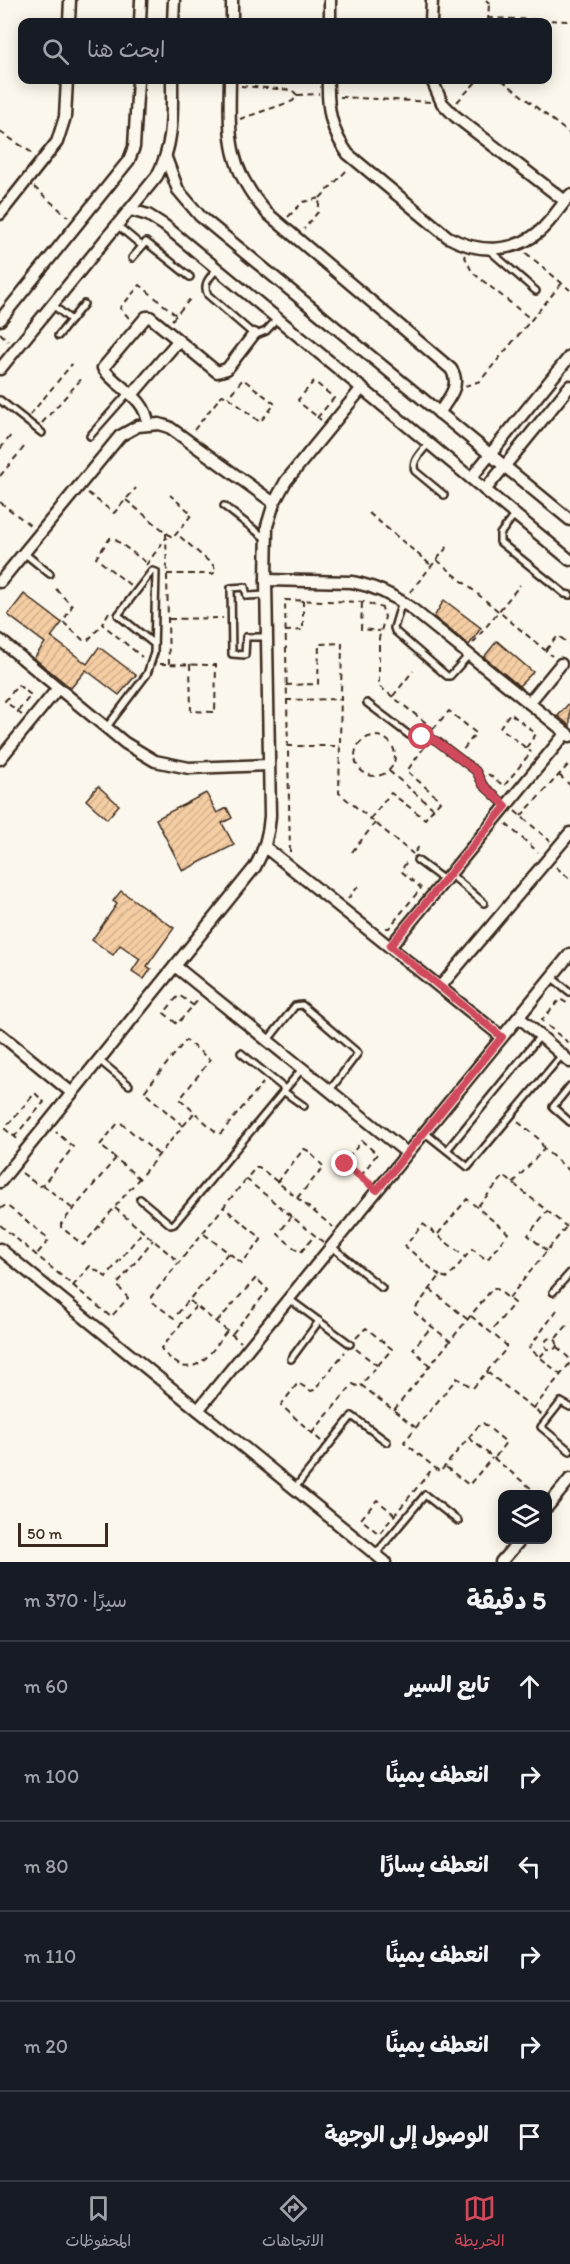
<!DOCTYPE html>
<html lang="ar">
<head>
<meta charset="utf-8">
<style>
	:root { --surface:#171b24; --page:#20242c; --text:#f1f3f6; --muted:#9ea1a6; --line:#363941; --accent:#d1495b }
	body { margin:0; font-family:Itim,"Playpen Sans Arabic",sans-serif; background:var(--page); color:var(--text); direction:rtl }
	.controls { position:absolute; right:18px; bottom:18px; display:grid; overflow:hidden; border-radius:12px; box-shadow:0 3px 15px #0003 }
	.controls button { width:54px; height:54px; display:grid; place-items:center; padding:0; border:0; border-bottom:2px solid var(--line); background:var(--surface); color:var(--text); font:30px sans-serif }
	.scale { position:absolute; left:18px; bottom:15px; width:90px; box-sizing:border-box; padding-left:6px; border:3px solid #3b2a1e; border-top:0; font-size:16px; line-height:21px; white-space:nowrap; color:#3b2a1e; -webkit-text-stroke:4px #fbf7ec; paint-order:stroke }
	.stop { position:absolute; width:18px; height:18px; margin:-14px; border:4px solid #d1495b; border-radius:50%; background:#fff }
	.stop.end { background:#d1495b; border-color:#fff; box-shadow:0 2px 6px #0008 }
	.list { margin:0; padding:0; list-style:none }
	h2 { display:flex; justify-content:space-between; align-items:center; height:78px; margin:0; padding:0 24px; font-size:26px }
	h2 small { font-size:20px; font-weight:400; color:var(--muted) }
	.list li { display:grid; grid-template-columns:39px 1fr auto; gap:18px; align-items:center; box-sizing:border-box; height:90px; padding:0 24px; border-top:2px solid var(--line) }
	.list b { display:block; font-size:22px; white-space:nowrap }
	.list em { font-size:20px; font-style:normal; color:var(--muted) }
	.icon { flex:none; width:33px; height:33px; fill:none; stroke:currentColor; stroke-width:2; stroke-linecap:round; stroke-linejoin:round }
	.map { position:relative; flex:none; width:570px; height:1562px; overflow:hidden; direction:ltr }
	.search { position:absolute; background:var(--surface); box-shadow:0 3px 15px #0003; left:18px; right:18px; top:18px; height:66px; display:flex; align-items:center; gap:15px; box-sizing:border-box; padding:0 21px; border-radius:12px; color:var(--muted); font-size:22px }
	.sheet { height:618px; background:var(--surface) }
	nav { display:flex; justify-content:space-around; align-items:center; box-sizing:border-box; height:84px; border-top:2px solid var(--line); background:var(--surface); font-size:16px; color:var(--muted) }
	nav a { display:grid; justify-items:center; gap:3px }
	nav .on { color:var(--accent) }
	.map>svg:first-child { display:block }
</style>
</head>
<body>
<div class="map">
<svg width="570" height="1562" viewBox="0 0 570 1562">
	<defs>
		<pattern id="building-hatch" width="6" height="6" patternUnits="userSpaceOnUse" patternTransform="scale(1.5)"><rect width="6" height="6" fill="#f4cda3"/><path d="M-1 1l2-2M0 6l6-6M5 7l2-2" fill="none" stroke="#d2b08c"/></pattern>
	</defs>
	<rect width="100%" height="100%" fill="#fbf7ec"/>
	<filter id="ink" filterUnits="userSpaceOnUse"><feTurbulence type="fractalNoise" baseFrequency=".0167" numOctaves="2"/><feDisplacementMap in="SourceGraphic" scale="12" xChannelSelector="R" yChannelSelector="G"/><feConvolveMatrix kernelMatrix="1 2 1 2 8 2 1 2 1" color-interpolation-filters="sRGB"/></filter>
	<g filter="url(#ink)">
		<g fill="url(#building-hatch)" stroke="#3b2a1e" stroke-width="1.5">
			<polygon points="24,594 62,623 51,637 87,664 99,647 136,675 119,695 86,670 71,688 34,658 45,643 8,615"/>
			<polygon points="444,600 481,628 469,645 434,617"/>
			<polygon points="497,641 533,672 519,686 484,657"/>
			<polygon points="570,702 570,726 558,716"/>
			<polygon points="98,786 119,805 107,819 86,800"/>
			<polygon points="206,793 217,813 227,808 232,818 222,823 234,845 183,871 156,819"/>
			<polygon points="121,891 174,928 147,966 151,969 144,979 132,971 140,959 120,945 113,955 92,940 117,904 113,901"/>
		</g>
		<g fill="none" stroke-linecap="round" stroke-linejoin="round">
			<g stroke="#3b2a1e" stroke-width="10">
				<g id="lane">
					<polyline points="118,226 142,246"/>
					<polyline points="489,250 536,291"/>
					<polyline points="132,258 146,242 190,277"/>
					<path d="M217,269C210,277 202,284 208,295L252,333L256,335L266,331L277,319"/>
					<polyline points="53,305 71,320"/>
					<polyline points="58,336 84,304"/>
					<polyline points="0,400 42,433"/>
					<polyline points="90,436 129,392"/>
					<path d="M428,444C422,452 411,461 415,471L444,495"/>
					<polyline points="224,506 265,538"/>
					<polyline points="515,514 500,534 500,542 565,594 570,595"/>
					<polyline points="24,553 50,574"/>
					<polyline points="266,595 247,596 245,587 231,588 232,654 245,655 246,637 267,637"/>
					<polyline points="402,601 394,628 395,631 447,676 450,676 469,655"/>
					<polyline points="367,703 409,735 431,738 438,742 476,771 483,785 506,806"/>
					<polyline points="106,728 147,674 154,653 156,572 152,571 118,615 154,644"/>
					<polyline points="417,860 444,880"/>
					<polyline points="450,874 484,903"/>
					<polyline points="551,977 570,992"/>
					<polyline points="268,1040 295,1006 302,1005 358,1053 330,1090"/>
					<polyline points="241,1053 285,1089"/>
					<polyline points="99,1060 129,1085"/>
					<polyline points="570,1086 553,1107 570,1122"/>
					<polyline points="283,1091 304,1106"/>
					<polyline points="424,1132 468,1167 562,1055"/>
					<polyline points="447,1150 540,1036"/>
					<polyline points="140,1199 171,1225 174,1224 302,1069"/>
					<polyline points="331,1246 382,1288"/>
					<polyline points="553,1292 570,1273"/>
					<polyline points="289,1299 350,1344"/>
					<polyline points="291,1359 319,1321"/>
					<polyline points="570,1407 561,1402 541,1427 570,1451"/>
					<polyline points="295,1488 352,1416 387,1442"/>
					<polyline points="375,1555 425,1495 458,1521"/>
				</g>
			</g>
			<g stroke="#3b2a1e" stroke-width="15">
				<g id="street">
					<polyline points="69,22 70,0"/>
					<polyline points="140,22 141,0"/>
					<polyline points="173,22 174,0"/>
					<polyline points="232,22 232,0"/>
					<polyline points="330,22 330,0"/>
					<polyline points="431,22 432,0"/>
					<path d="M230,80C229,136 227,168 267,213L451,369C462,385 448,399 439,413"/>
					<path d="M328,80C327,108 331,131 348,154L448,237C477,253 513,254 540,231C551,221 560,207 570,195"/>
					<polyline points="432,80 442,103 455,116 565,201"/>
					<polyline points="166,158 178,190 200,216 570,520"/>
					<polyline points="131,210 148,215 164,225 570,560"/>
					<polyline points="0,214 57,142 65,117 67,80"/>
					<polyline points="0,320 129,160 134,147 138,80"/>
					<path d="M0,369L157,176C174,145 172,114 172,80"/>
					<polyline points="132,395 178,341"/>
					<path d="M148,424C145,395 117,389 103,368L146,317H150L217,372L227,369L254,334"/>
					<polyline points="471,478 570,356"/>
					<polyline points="485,490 570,386"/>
					<path d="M266,580L352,582C374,586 393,595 411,608L570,736"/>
					<polyline points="0,582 120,436 138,426 159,424 169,427 274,503"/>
					<polyline points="0,640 125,743 155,761 189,768 269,765"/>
					<polyline points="529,703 561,664"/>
					<polyline points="0,759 58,688"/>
					<polyline points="265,847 502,1037"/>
					<polyline points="390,947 566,733"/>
					<polyline points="175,966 407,1153"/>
					<polyline points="440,987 570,833"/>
					<polyline points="519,1017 570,1062"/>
					<polyline points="0,1034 72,1093"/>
					<path d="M0,1182L255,867C264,851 269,835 270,816L266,580L267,526L274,503L286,481L362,388"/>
					<polyline points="0,1249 385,1562"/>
					<polyline points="198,1410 570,954"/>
					<polyline points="548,1506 570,1479"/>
					<polyline points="501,1562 520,1540"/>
				</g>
			</g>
			<g stroke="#3b2a1e" stroke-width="2" stroke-dasharray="6 4.5" stroke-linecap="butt">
				<polyline points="486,0 489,3 491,0"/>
				<polyline points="488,18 570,21"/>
				<polyline points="488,22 489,3"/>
				<polyline points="502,80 570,134"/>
				<polyline points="297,95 319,94"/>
				<polyline points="340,97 431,102"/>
				<polyline points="457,102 478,80"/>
				<polyline points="240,119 293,101 297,95 292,90 241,86"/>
				<polyline points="0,132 34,154"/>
				<polyline points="34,187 68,217"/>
				<polyline points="320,198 349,168"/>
				<polyline points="288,217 303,202 320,198 318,212 304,229"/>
				<polyline points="526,253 570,290"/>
				<polyline points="464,255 472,272 532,320"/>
				<polyline points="129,318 120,308 140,285 176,315"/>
				<polyline points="172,320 190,299"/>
				<polyline points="0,333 8,341"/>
				<polyline points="465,386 480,381 562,283"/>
				<polyline points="30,415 72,364"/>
				<polyline points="317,418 334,398 314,381 298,400 300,403 321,420"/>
				<polyline points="42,423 84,376"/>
				<polyline points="194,430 222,395 228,397 260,422 275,404 243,379 228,397"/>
				<polyline points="0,449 12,434"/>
				<polyline points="0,476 25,446"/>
				<polyline points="88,493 114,513 136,488"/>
				<polyline points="126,500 173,538 192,514 170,495"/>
				<polyline points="0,502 31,526"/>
				<polyline points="369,513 432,566"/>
				<polyline points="166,533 169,664"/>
				<polyline points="437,560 552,656"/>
				<polyline points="146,565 166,538"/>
				<polyline points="167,574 212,574 216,572 214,566 177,534"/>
				<polyline points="130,585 96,558 110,538 113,538 147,563"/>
				<polyline points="56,589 72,606 63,622 83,640 88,640 102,625"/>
				<polyline points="410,592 448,546"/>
				<polyline points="362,603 361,629 380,631"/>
				<polyline points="109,612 102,624 142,657"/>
				<polyline points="169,619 223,618"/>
				<polyline points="285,631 303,630 303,599"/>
				<polyline points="473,643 520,585"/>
				<polyline points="546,650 558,636 570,644"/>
				<polyline points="160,664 214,665 216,665 215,712 191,711 190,664"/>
				<polyline points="286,685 318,684 319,644 342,643 339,793 413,854"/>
				<polyline points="393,696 413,671"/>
				<polyline points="286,700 342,699"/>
				<polyline points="18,711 31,695 18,685 5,701 6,702 23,716"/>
				<polyline points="433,729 449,711 476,733 462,751"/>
				<circle cx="375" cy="756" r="20"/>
				<polyline points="287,746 340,746"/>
				<polyline points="526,748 536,734 510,713 500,727 501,728 531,752"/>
				<polyline points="389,771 434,809"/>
				<polyline points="488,774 504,786 531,752"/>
				<polyline points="559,775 570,785"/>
				<polyline points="515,811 550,841"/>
				<polyline points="521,816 570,763"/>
				<polyline points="370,819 391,793 425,819 440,801 439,799 407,771 425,746"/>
				<polyline points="506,824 538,852"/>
				<polyline points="290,852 285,600 364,602 382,608 385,617 379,638 379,686 435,730"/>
				<polyline points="352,852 375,823"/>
				<polyline points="415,852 420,845"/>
				<polyline points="556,867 570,879"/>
				<polyline points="348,899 360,884"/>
				<polyline points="386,928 389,928 421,888 401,871 407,861"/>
				<polyline points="194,1006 179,995 164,1013 177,1024 199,999"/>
				<polyline points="543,1022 542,1020 560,999 570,1005"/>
				<polyline points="548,1026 570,1044"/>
				<polyline points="518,1122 540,1140 544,1149"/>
				<polyline points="183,1126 144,1092 186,1040 210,1060 180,1099 218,1134 221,1133 263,1083"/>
				<polyline points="14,1137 44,1102 35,1093 5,1128 5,1129 20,1141"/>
				<polyline points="116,1158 61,1224 61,1227 83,1245 194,1113"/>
				<polyline points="22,1173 39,1186 43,1185 73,1147 56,1132"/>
				<polyline points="361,1176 377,1154 362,1141 344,1163 345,1164 369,1183"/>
				<polyline points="140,1179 100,1145 118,1123 121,1123 159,1155"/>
				<polyline points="246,1179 323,1242"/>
				<polyline points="277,1182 304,1149 307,1150 324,1167 297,1198"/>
				<polyline points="513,1183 544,1149 570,1171"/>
				<polyline points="43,1185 73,1209"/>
				<polyline points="478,1206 504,1176 567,1227"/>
				<polyline points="115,1208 179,1262"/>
				<polyline points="0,1209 6,1205 48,1238 48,1241 36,1255"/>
				<polyline points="292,1216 278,1234 299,1252 301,1252 315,1235"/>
				<polyline points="0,1225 111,1317 128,1298 117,1285 153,1240"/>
				<polyline points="204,1234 242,1263 261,1240 260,1237 223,1207"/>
				<polyline points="438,1234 467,1199 508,1233 487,1260 472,1249 448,1278 440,1276 414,1310 415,1313 450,1341"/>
				<polyline points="547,1251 528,1235 547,1211"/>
				<polyline points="228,1253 174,1318 151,1301 151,1297 256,1167 259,1167 333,1227"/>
				<polyline points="440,1276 405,1246 423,1224 465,1257"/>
				<polyline points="73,1286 90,1266 106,1277 143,1231"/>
				<polyline points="430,1289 467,1319"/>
				<polyline points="509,1298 570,1222"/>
				<polyline points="190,1301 241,1342"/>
				<path d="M196,1306L161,1348C164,1354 170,1358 175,1362C198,1379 215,1346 227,1331"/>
				<polyline points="557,1310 529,1348 561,1375"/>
				<polyline points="471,1316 506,1345 506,1349 473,1388 457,1378 404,1442 440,1472 480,1424 483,1423 506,1442 494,1459"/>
				<polyline points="217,1322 256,1278 268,1290 232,1334"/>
				<circle cx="551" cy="1344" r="6"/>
				<polyline points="356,1338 366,1328 392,1349 361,1385"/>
				<polyline points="556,1338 570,1322"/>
				<polyline points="557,1347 570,1359"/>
				<polyline points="356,1349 378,1366"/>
				<polyline points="540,1357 547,1349"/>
				<polyline points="430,1366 413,1349 432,1326"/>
				<polyline points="487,1372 542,1415"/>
				<polyline points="533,1409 570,1363"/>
				<polyline points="394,1410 493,1288 496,1288 514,1303 491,1332"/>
				<polyline points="312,1433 353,1384 359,1387 361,1385 415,1427"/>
				<polyline points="469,1438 538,1494"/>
				<polyline points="321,1441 281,1405 298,1383 311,1391 314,1390 345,1352"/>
				<polyline points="446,1467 469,1485 492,1458"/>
				<polyline points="395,1515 377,1500 361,1519 379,1534 433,1468"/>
			</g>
			<use href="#lane" stroke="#fbf7ec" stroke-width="5"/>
			<use href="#street" stroke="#fbf7ec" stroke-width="10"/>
		</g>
	</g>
	<g fill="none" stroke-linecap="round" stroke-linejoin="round" filter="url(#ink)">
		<polyline stroke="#d1495b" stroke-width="8" points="345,1164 377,1190 502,1037 390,946 506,806 483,785 476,771 435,740 422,737"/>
	</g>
</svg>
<div class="controls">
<button><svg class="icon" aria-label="layers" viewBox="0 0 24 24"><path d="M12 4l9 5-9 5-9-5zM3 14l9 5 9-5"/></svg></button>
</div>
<div class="scale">50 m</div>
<div class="stop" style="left:422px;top:737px"></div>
<div class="stop end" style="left:345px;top:1164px"></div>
<div class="search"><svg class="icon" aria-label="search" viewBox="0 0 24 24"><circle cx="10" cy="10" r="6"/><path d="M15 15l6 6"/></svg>ابحث هنا</div>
</div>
<section class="sheet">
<h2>5 دقيقة<small>سيرًا · 370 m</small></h2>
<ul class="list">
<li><svg class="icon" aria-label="ahead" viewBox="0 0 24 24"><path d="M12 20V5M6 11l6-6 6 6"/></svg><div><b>تابع السير</b></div><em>60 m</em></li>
<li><svg class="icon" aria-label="right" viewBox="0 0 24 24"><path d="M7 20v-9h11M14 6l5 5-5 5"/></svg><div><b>انعطف يمينًا</b></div><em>100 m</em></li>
<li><svg class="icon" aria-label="left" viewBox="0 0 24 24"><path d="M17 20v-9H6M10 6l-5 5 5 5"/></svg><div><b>انعطف يسارًا</b></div><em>80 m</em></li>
<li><svg class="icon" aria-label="right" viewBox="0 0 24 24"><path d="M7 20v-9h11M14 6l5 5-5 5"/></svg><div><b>انعطف يمينًا</b></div><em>110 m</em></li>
<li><svg class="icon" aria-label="right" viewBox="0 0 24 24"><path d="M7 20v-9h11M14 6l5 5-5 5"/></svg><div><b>انعطف يمينًا</b></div><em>20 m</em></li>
<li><svg class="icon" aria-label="arrive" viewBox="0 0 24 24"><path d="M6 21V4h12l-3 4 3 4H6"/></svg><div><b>الوصول إلى الوجهة</b></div></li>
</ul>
</section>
<nav>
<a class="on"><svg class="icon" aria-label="map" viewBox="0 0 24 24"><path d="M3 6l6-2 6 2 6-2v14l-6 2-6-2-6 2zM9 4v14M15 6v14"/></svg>الخريطة</a>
<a><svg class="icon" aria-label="directions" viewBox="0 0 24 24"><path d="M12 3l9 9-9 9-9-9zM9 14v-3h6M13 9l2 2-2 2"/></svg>الاتجاهات</a>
<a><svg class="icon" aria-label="saved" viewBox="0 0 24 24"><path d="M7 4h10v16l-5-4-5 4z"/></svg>المحفوظات</a>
</nav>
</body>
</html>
